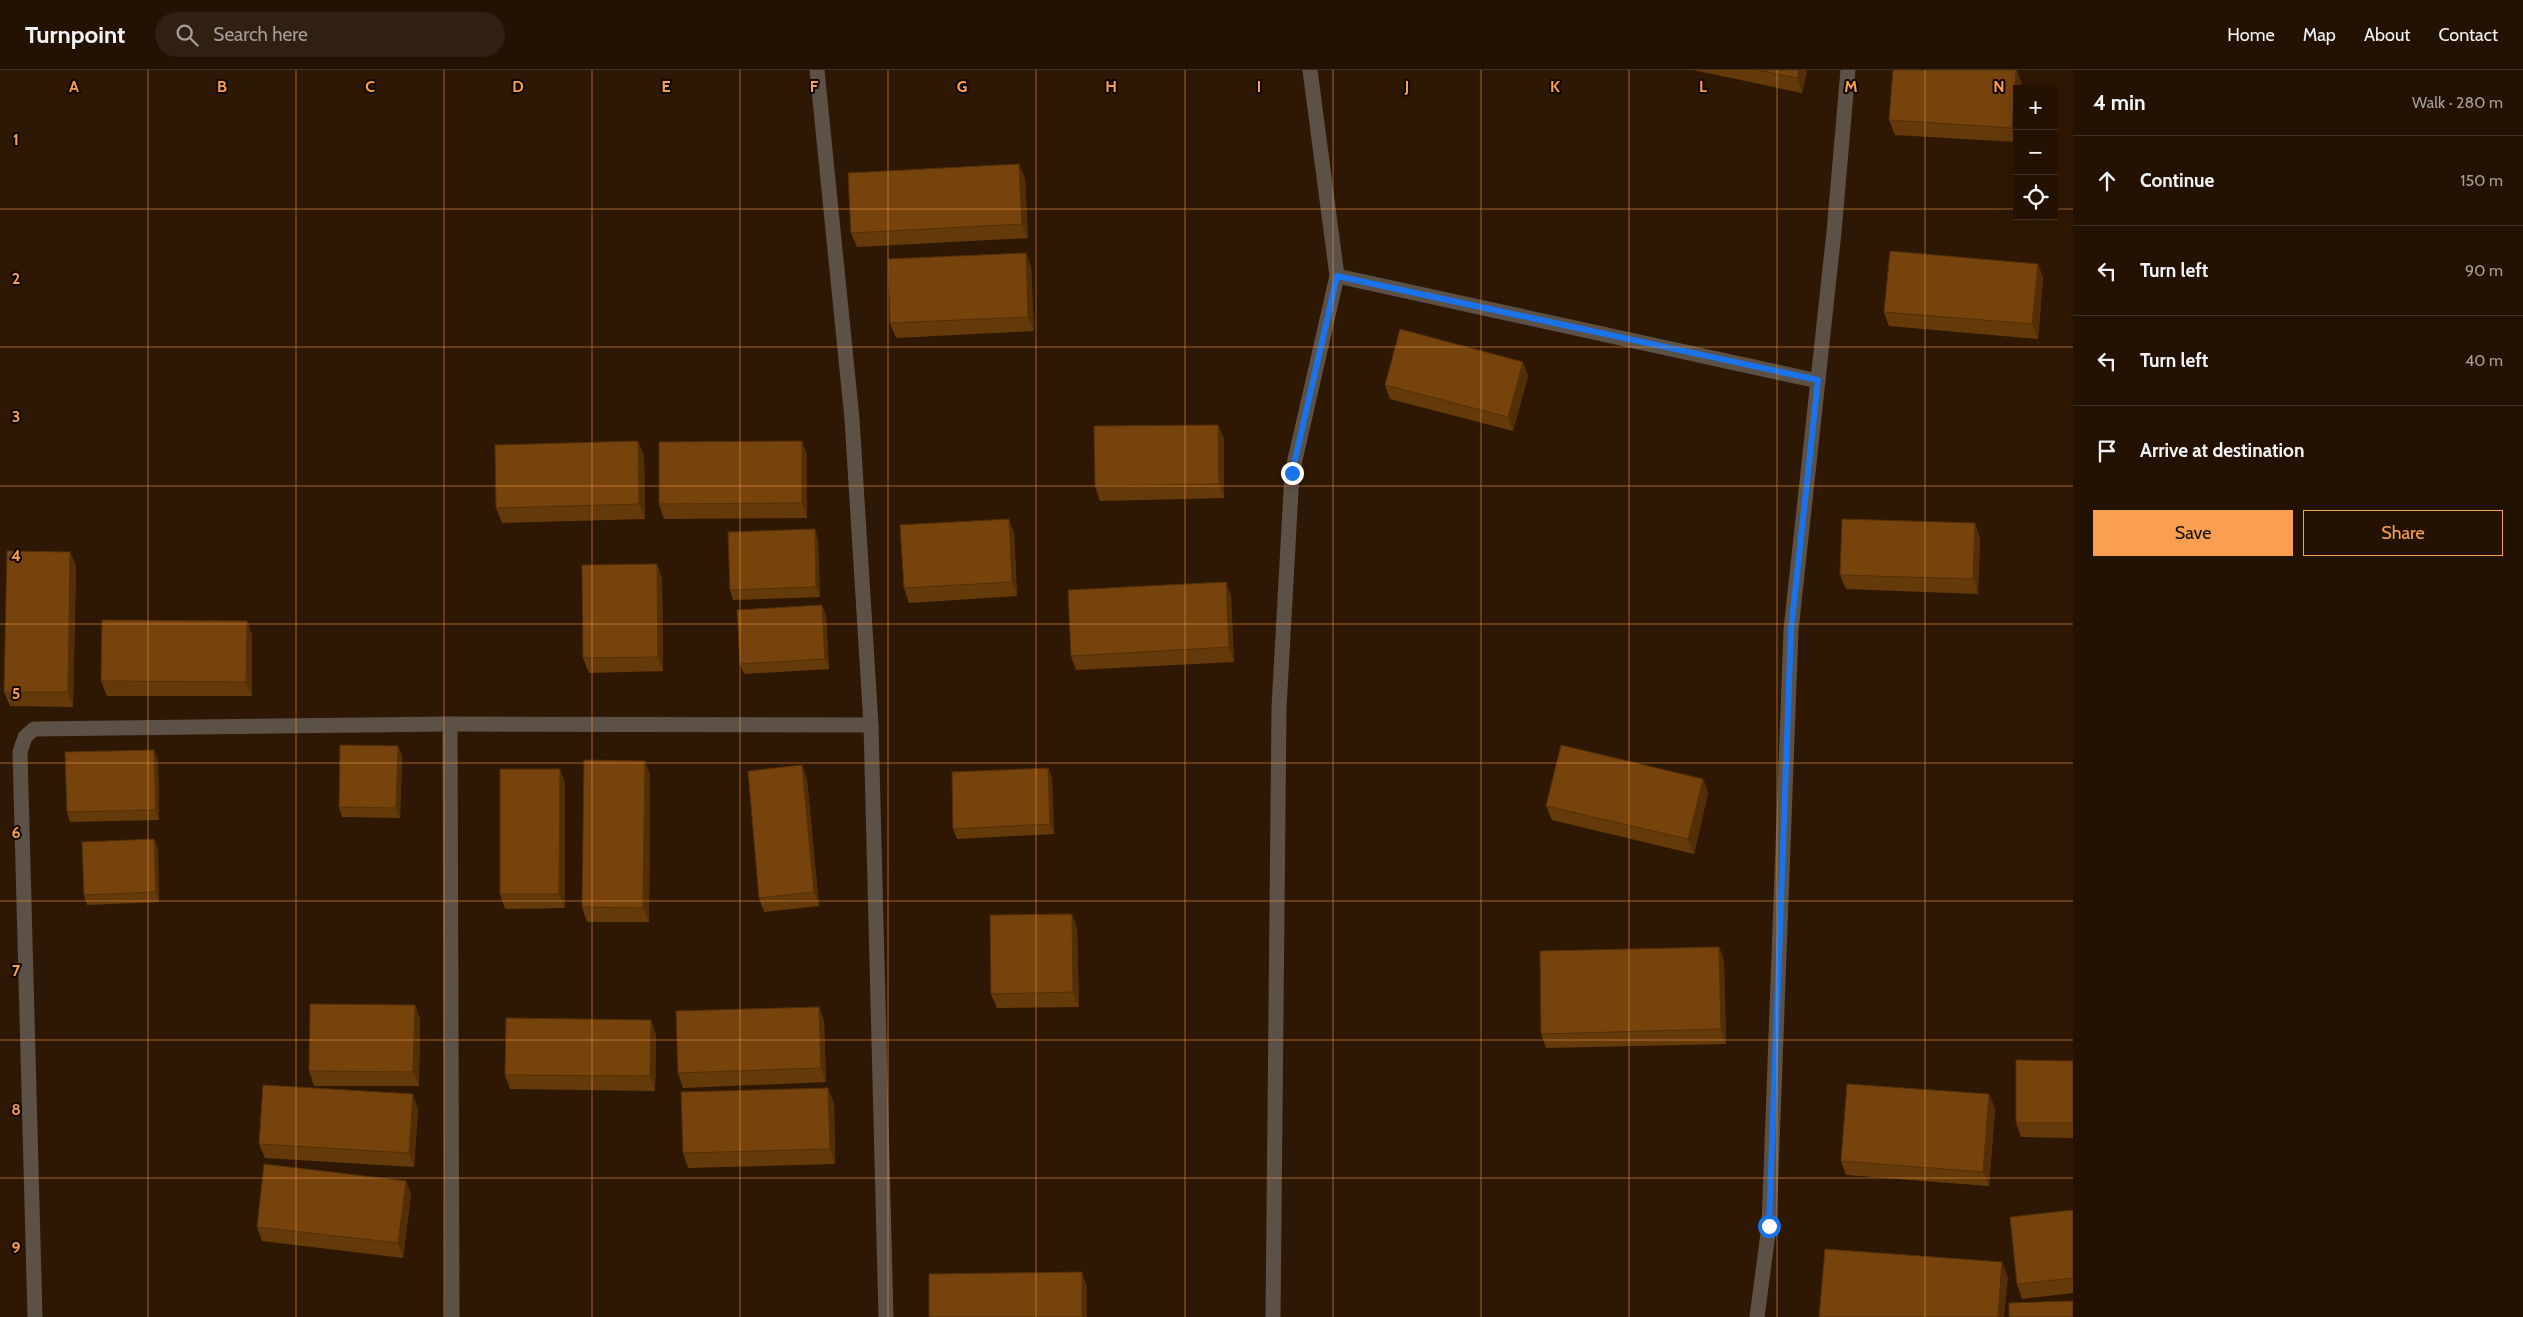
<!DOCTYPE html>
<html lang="en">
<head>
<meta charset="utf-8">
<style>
	:root { --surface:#231202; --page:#2f2011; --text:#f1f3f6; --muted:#a39e99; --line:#403224; --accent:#fa9f4f }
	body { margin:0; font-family:Cabin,sans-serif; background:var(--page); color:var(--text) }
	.controls { position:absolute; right:15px; top:15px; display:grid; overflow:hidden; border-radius:0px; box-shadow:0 5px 20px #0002 }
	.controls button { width:45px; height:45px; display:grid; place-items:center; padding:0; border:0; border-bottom:1px solid var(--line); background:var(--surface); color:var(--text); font:25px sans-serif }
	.stop { position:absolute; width:15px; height:15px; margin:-11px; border:4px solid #1a73e8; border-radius:50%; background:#fff }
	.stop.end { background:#1a73e8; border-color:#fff; box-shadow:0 1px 5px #0008 }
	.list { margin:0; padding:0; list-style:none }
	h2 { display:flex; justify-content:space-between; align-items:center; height:65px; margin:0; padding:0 20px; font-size:21px }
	h2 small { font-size:16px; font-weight:400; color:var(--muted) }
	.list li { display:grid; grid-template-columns:32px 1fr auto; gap:15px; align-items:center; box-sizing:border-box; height:90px; padding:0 20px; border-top:1px solid var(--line) }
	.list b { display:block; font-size:19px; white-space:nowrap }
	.list em { font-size:16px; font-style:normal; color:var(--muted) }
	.actions { display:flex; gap:10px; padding:15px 20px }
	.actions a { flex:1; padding:11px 0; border:1px solid var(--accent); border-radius:0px; text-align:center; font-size:18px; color:var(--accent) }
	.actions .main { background:var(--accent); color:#111 }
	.icon { flex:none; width:28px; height:28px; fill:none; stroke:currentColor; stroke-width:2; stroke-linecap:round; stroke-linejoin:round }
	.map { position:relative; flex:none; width:2073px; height:1247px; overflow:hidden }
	header { display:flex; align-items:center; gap:30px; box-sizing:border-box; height:70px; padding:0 25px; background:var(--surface); border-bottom:1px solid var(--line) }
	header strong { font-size:24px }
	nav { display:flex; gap:28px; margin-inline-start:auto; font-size:18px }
	.search { width:350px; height:45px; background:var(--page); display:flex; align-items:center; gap:12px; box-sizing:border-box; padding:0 18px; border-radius:28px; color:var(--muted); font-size:19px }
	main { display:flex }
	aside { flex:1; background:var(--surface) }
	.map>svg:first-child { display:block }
</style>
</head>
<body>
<header>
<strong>Turnpoint</strong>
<div class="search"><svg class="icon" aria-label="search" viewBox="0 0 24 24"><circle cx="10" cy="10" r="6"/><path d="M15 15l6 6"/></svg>Search here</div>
<nav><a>Home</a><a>Map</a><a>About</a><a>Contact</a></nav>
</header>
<main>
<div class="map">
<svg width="2073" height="1247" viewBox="0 0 2073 1247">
	<rect width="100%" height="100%" fill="#2f1803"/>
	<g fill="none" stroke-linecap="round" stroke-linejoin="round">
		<g stroke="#5c5146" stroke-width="15">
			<polyline points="817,0 852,349 871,655 886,1247"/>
			<polyline points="1337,206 1818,311"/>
			<polyline points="450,654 452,1247"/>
			<polyline points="35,1247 20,682 25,667 34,659 450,654 871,655"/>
			<polyline points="1273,1247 1279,638 1292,403 1337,206 1310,0"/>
			<polyline points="1757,1247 1769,1156 1791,560 1834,162 1848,0"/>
		</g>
	</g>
	<g fill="#653a0a">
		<polygon points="1693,0 1807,0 1802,23"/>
		<polygon points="2021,11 2021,19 2017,19 2017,72 1895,65 1889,50"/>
		<polygon points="1025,108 1028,168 857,177 851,163"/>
		<polygon points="1026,183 1031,197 1034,261 896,268 890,253"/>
		<polygon points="2038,194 2043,208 2038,269 1889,256 1884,242"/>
		<polygon points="1523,292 1528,306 1513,361 1390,329 1385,315"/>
		<polygon points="1218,355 1224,369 1224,428 1100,431 1095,416"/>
		<polygon points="644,385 645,449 502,453 496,438"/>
		<polygon points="807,385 807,448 664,449 659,434"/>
		<polygon points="1975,453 1980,468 1978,524 1846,519 1840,505"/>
		<polygon points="1014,463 1017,526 909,533 904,518"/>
		<polygon points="818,469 820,527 733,530 730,520"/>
		<polygon points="70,482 76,496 73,637 10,636 4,622"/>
		<polygon points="662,508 663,601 589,603 583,588"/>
		<polygon points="1226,512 1231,526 1234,592 1076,600 1071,586"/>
		<polygon points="826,545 829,599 744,604 740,594"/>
		<polygon points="247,551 252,565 252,626 107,626 101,611"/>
		<polygon points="398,676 402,686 400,748 342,747 339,737"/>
		<polygon points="158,690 159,750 70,752 67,742"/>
		<polygon points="645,691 650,705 649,852 587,852 582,837"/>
		<polygon points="802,695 807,710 819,836 764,842 759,828"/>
		<polygon points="1048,698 1052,708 1054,764 957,769 953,759"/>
		<polygon points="560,699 565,714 565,838 505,839 500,824"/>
		<polygon points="1703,709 1708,723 1694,784 1552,750 1546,736"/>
		<polygon points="154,769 158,779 159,832 87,835 84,825"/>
		<polygon points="1072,844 1077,859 1079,937 997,938 991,924"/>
		<polygon points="1719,877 1724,891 1726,974 1546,978 1541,964"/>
		<polygon points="415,935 420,949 419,1016 314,1016 309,1001"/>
		<polygon points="819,937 824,951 826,1012 683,1018 678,1003"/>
		<polygon points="656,964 655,1021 510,1019 505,1005"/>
		<polygon points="2073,991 2073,1068 2021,1067 2016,1053"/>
		<polygon points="1989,1024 1995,1039 1989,1116 1846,1105 1841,1091"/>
		<polygon points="834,1033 835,1094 688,1098 683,1083"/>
		<polygon points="418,1039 414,1097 265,1088 259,1074"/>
		<polygon points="406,1111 411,1125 403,1188 262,1171 257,1157"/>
		<polygon points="2073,1140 2073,1223 2022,1229 2017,1214"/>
	</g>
	<g fill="#532f08">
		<polygon points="1799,0 1807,0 1802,23 1797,8"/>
		<polygon points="2016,0 2017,0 2021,11 2021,19 2017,19 2017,70 2012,58"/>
		<polygon points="1019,94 1025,108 1028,168 1022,154"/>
		<polygon points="1026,183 1031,197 1034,261 1028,247"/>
		<polygon points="2038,194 2043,208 2038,269 2032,254"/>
		<polygon points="1523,292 1528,306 1513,361 1508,347"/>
		<polygon points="1218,355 1224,369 1224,428 1219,414"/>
		<polygon points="638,371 644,385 645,449 639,434"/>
		<polygon points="802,371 807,385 807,448 802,433"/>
		<polygon points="1009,449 1014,463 1017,526 1012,512"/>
		<polygon points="1975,453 1980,468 1978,524 1973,509"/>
		<polygon points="815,459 818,469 820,527 816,517"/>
		<polygon points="70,482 76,496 73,637 68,622"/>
		<polygon points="657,494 662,508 663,601 658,587"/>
		<polygon points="1226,512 1231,526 1234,592 1229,577"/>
		<polygon points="822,535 826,545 829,599 825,589"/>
		<polygon points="247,551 252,565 252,626 246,612"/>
		<polygon points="398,676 402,686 400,748 396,738"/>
		<polygon points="154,680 158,690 159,750 156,740"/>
		<polygon points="645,691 650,705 649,852 643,838"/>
		<polygon points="802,695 807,710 819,836 814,822"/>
		<polygon points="1048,698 1052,708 1054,764 1050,754"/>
		<polygon points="560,699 565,714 565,838 559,824"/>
		<polygon points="1703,709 1708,723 1694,784 1688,769"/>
		<polygon points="154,769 158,779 159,832 156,822"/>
		<polygon points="1072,844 1077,859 1079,937 1073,922"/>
		<polygon points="1719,877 1724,891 1726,974 1721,959"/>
		<polygon points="415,935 420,949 419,1016 413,1002"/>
		<polygon points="819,937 824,951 826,1012 821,998"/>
		<polygon points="651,950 656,964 655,1021 650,1006"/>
		<polygon points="828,1018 834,1033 835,1094 830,1079"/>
		<polygon points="413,1024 418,1039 414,1097 409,1083"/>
		<polygon points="1989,1024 1995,1039 1989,1116 1983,1102"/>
		<polygon points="406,1111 411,1125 403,1188 398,1173"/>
		<polygon points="2002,1192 2008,1207 2004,1247 1998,1247"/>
		<polygon points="1082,1202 1087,1217 1087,1247 1082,1247"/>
	</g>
	<g fill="#76430c" stroke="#532f08">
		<polygon points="1758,0 1799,0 1797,8"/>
		<polygon points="1893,0 2016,0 2012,58 1889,50"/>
		<polygon points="1019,94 1022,154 851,163 848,103"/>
		<polygon points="1890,181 2038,194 2032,254 1884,242"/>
		<polygon points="1026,183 1028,247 890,253 888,189"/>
		<polygon points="1400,259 1523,292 1508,347 1385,315"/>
		<polygon points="1218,355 1219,414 1095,416 1094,356"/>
		<polygon points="638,371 639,434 496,438 495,375"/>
		<polygon points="802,371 802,433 659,434 659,372"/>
		<polygon points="1009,449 1012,512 904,518 900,455"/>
		<polygon points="1842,449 1975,453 1973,509 1840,505"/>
		<polygon points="815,459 816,517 730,520 728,462"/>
		<polygon points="7,481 70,482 68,622 4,622"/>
		<polygon points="657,494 658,587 583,588 582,495"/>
		<polygon points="1226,512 1229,577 1071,586 1068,520"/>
		<polygon points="822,535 825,589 740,594 737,540"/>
		<polygon points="102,550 247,551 246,612 101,611"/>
		<polygon points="340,675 398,676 396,738 339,737"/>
		<polygon points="1561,675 1703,709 1688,769 1546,736"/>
		<polygon points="154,680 156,740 67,742 65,682"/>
		<polygon points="584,690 645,691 643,838 582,837"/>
		<polygon points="802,695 814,822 759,828 748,701"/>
		<polygon points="1048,698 1050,754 953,759 952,702"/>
		<polygon points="500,699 560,699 559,824 500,824"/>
		<polygon points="154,769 156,822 84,825 82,772"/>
		<polygon points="1072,844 1073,922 991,924 990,845"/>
		<polygon points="1719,877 1721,959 1541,964 1540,881"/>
		<polygon points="310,934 415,935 413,1002 309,1001"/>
		<polygon points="819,937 821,998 678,1003 676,941"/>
		<polygon points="506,948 651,950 650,1006 505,1005"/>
		<polygon points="2016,990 2073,991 2073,1053 2016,1053"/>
		<polygon points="1847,1014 1989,1024 1983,1102 1841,1091"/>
		<polygon points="263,1015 413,1024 409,1083 259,1074"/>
		<polygon points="828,1018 830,1079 683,1083 681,1022"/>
		<polygon points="264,1094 406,1111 398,1173 257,1157"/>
		<polygon points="2073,1140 2073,1208 2017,1214 2010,1147"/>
		<polygon points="1825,1179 2002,1192 1998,1247 1819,1247"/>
		<polygon points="1082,1202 1082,1247 929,1247 929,1204"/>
		<polygon points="2073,1231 2073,1247 2009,1247 2009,1233"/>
	</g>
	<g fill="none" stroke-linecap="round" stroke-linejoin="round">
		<polyline stroke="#1a73e8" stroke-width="6" points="1292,403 1337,206 1818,310 1791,560 1769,1156"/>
	</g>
	<path fill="none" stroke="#fa9f4f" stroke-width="1" stroke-opacity="0.55" d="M148,0V1247M296,0V1247M444,0V1247M592,0V1247M740,0V1247M888,0V1247M1036,0V1247M1185,0V1247M1333,0V1247M1481,0V1247M1629,0V1247M1777,0V1247M1925,0V1247M0,139H2017M2054,139H2073M0,277H2073M0,416H2073M0,554H2073M0,693H2073M0,831H2073M0,970H2073M0,1108H2073"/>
	<g font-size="16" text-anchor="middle" font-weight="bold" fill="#fa9f4f" stroke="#100601" stroke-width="4" stroke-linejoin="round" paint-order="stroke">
		<text x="74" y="22">A</text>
		<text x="222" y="22">B</text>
		<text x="370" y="22">C</text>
		<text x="518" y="22">D</text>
		<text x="666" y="22">E</text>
		<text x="814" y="22">F</text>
		<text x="962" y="22">G</text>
		<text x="1111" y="22">H</text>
		<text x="1259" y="22">I</text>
		<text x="1407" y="22">J</text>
		<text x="1555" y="22">K</text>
		<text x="1703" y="22">L</text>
		<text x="1851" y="22">M</text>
		<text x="1999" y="22">N</text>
		<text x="16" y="75">1</text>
		<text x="16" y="214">2</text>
		<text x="16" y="352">3</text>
		<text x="16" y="491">4</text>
		<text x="16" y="629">5</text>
		<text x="16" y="768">6</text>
		<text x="16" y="906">7</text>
		<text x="16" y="1045">8</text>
		<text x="16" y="1183">9</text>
	</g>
</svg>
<div class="controls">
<button>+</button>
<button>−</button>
<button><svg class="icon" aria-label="locate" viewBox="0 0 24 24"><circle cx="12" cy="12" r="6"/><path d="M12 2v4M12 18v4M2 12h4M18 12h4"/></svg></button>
</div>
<div class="stop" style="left:1769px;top:1156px"></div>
<div class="stop end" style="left:1292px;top:403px"></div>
</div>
<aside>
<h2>4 min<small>Walk · 280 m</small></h2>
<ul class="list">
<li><svg class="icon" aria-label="ahead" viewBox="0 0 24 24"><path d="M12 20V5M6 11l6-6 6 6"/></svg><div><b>Continue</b></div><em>150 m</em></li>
<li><svg class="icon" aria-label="left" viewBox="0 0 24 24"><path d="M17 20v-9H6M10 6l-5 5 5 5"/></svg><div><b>Turn left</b></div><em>90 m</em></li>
<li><svg class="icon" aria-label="left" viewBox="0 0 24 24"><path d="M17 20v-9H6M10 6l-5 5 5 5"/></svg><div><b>Turn left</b></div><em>40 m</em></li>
<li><svg class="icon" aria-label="arrive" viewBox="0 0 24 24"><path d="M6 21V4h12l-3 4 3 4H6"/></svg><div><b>Arrive at destination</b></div></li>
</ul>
<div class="actions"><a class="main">Save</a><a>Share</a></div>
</aside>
</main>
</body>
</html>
